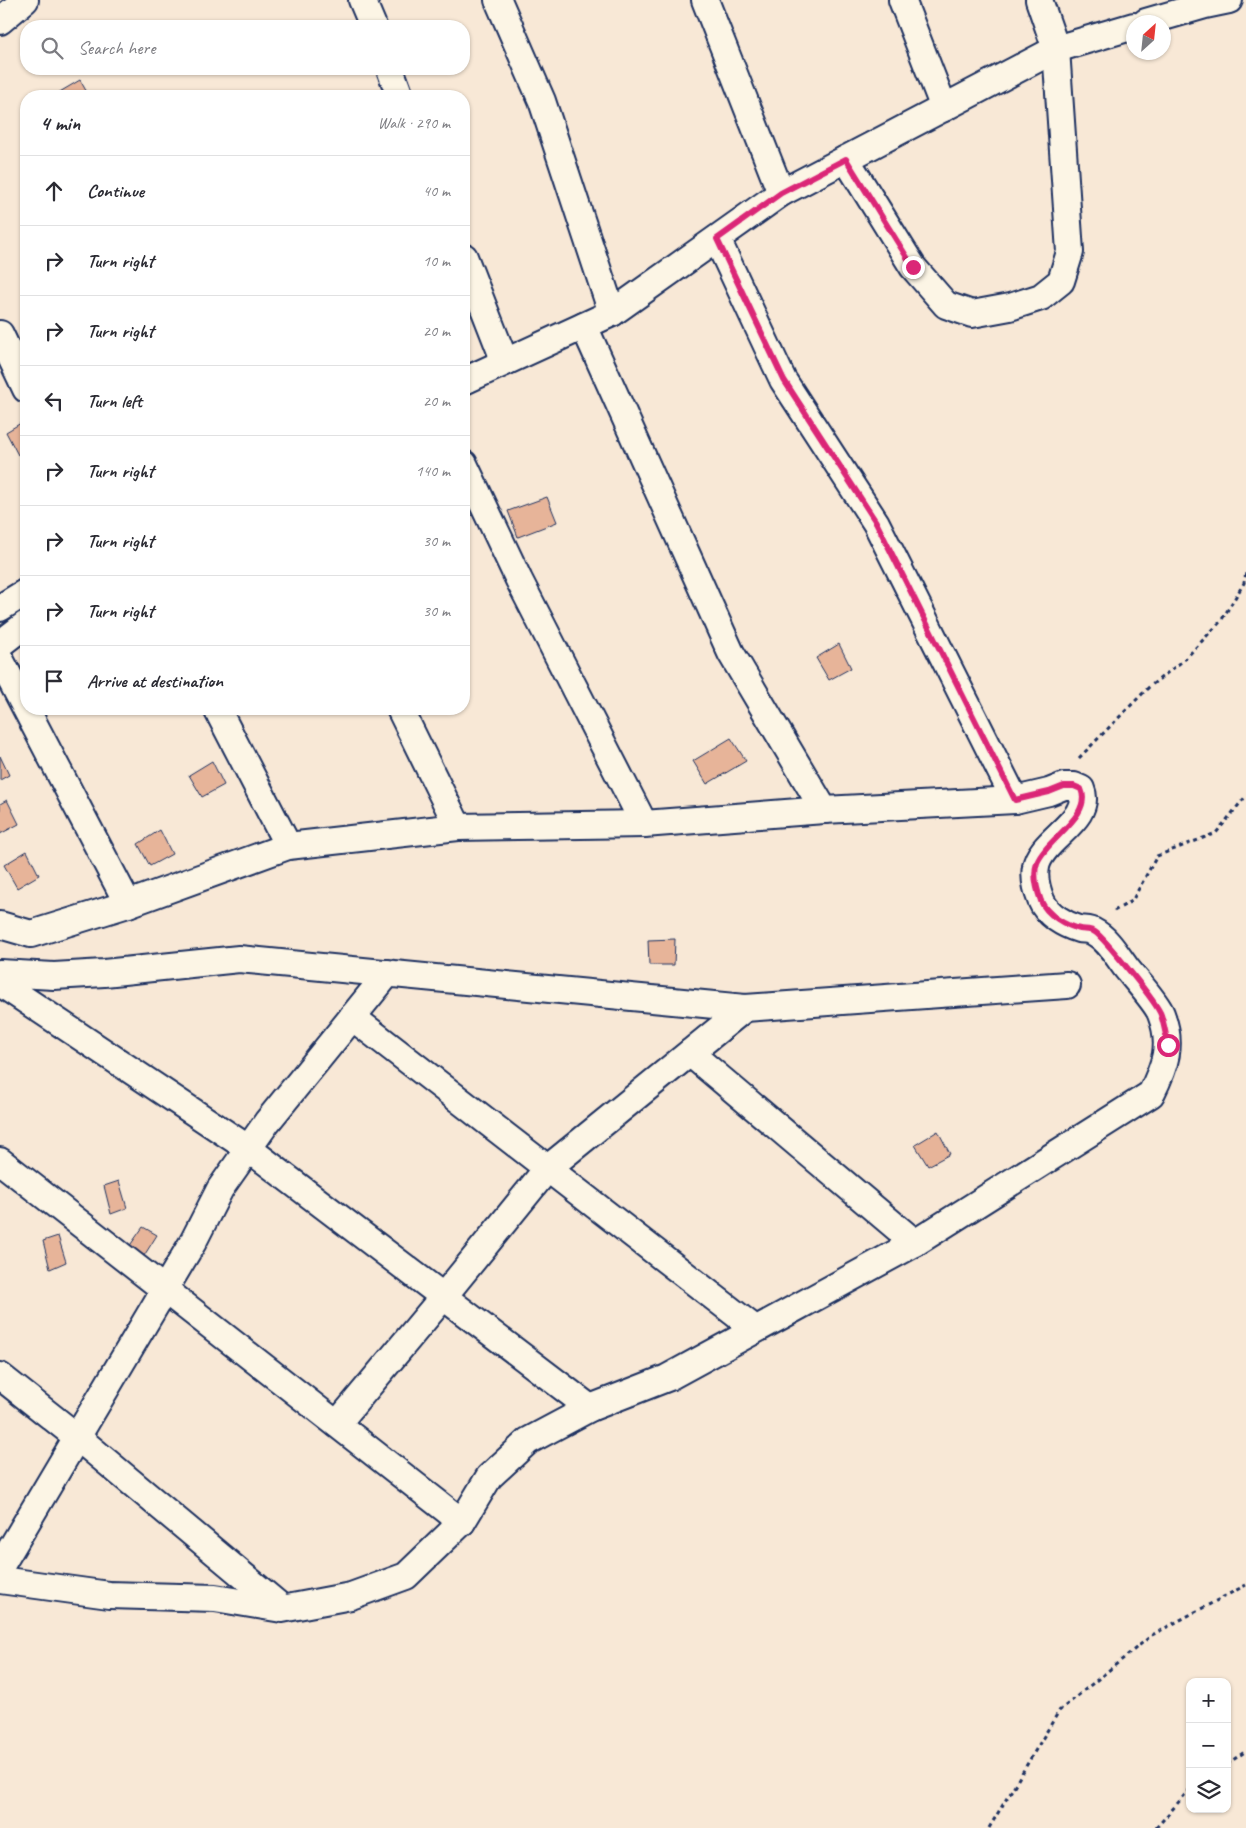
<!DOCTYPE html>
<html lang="en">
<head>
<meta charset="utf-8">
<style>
	:root { --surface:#fff; --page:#f2f2f3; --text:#2b2b33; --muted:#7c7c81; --line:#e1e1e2 }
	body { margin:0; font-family:Caveat,sans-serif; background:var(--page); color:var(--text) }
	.controls { position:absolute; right:15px; bottom:15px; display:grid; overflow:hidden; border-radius:10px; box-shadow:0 1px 4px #0004 }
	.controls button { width:45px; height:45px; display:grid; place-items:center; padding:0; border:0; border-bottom:1px solid var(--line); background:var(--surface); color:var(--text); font:25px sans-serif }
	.compass { position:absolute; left:1126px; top:15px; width:45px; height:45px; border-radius:50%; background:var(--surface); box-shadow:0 1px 4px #0004; rotate:27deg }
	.stop { position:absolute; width:15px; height:15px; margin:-11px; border:4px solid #db2777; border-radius:50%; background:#fff }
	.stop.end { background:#db2777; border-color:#fff; box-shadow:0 1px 5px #0008 }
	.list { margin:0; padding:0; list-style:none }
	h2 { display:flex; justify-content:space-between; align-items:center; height:65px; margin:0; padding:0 20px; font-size:21px }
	h2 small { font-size:16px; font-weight:400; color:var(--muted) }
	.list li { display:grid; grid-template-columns:32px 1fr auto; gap:15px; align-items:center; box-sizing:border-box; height:70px; padding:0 20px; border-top:1px solid var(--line) }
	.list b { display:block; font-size:19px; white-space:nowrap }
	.list em { font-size:16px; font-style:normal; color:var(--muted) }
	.icon { flex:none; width:28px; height:28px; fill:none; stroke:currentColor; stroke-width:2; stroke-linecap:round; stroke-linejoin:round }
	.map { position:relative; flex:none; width:1246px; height:1828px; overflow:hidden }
	.search { position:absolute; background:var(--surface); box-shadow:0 1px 4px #0004; left:20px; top:20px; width:450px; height:55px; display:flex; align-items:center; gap:12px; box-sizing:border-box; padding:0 18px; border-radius:20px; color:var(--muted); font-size:19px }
	.panel { position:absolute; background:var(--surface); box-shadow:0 1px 4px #0004; left:20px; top:90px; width:450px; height:625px; border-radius:20px }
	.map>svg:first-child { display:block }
</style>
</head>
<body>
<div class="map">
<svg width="1246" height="1828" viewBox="0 0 1246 1828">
	<rect width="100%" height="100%" fill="#f8e8d6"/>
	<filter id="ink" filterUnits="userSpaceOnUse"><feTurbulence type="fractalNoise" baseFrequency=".02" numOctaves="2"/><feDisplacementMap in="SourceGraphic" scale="10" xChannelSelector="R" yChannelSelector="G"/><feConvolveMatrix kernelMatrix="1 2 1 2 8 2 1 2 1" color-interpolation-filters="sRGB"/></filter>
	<g filter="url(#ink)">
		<g fill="#e7b499" stroke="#1b2f5e">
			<polygon points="80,80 89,96 59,96 58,93"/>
			<polygon points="26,420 26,450 18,455 6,432"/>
			<polygon points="547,497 557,522 518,537 508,511"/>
			<polygon points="839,644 851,668 829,680 816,658"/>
			<polygon points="731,738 746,761 707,784 693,761"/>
			<polygon points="0,756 9,775 0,780"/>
			<polygon points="212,761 224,785 202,797 189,775"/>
			<polygon points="7,800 19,824 0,834 0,804"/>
			<polygon points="160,830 172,854 150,866 138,844"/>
			<polygon points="27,851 39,875 17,888 4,865"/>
			<polygon points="675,939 674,965 649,965 648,940"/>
			<polygon points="938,1131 950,1154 928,1166 915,1145"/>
			<polygon points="119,1181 127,1208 111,1214 104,1186"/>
			<polygon points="143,1227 157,1235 142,1259 126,1251"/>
			<polygon points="58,1236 66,1262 50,1269 43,1241"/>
		</g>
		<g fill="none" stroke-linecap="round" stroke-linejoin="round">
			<g stroke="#1b2f5e" stroke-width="30">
				<g id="minor">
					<polyline points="362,0 373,26"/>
					<polyline points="705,0 781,193"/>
					<polyline points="902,0 944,108"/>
					<polyline points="0,21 25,0"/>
					<polyline points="1146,22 1205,5 1229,0"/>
					<polyline points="390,69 400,96"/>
					<polyline points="846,159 913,267 946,305 972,314 1010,307 1041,297 1061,281 1070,252 1056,49 1039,0"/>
					<polyline points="717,239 783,380 876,523 1015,800"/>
					<polyline points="464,257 505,362"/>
					<polyline points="612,313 781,193 1056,49 1134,26"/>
					<polyline points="0,334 26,389"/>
					<polyline points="464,381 612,313 542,101 498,0"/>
					<polyline points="464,464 519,580 644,824"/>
					<polyline points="0,608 26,592"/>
					<polyline points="0,644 26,624"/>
					<polyline points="0,659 128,904"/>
					<polyline points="217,709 288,846"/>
					<polyline points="400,709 458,827"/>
					<polyline points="0,925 31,934 128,904 288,846 458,827 644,824 824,810"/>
					<polyline points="0,973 54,976 104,973 239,959 745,1008 1067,985"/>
					<polyline points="0,983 249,1149 590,1408"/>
					<polyline points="352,1017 755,1329"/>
					<polyline points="690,1053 915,1243"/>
					<polyline points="0,1161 462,1522"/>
					<polyline points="0,1376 77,1437 282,1608"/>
					<polyline points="337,1424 443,1297 547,1169 745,1008"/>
					<polyline points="0,1567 165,1289 193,1242 220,1189 267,1122 388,973"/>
					<path d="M0,1580L109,1595L215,1598L282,1609L351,1596L406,1576L462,1522L489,1477L528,1441L590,1408L667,1378L915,1243L1151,1094C1165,1066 1173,1045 1161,1014C1157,1003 1135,979 1127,969C1117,956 1108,939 1094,932C1090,929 1084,930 1079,929C1065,925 1047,915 1041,900C1037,890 1034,877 1036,867C1040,839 1094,820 1081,789L1074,786H1064L1049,792L1015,800L824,810L731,653L584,326"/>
				</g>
			</g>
			<g stroke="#1b2f5e" stroke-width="3" stroke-dasharray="4 4" stroke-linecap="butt">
				<polyline points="1079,758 1149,687 1184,660 1221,621 1244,583 1246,573"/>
				<polyline points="1114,911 1132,901 1157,856 1216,833 1246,796"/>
				<polyline points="1227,1764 1246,1751"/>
				<polyline points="989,1828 1059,1711 1152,1635 1246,1585"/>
				<polyline points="1156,1828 1190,1789"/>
			</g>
			<use href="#minor" stroke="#fcf5e5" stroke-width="26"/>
		</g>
	</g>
	<g fill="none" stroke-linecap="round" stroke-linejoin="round" filter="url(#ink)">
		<path stroke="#db2777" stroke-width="6" d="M913,267L846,159L781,193L717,239L784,380L876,522L1015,800L1049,792L1064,786H1074L1081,789C1093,816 1046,839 1037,863C1033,874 1037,890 1041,901C1047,915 1066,926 1080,929C1085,930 1090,929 1095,932C1104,938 1158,1004 1161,1015C1164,1024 1166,1035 1168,1045"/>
	</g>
</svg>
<div class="controls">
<button>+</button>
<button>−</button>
<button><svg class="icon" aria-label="layers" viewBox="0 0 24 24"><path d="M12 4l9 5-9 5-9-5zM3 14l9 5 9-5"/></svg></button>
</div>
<svg class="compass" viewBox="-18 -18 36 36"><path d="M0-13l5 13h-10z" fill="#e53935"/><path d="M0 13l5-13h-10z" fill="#7c7c81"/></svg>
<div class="stop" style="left:1168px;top:1045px"></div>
<div class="stop end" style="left:913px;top:267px"></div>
<div class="search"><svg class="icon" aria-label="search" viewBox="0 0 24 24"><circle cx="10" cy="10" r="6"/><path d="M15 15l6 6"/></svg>Search here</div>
<section class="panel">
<h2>4 min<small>Walk · 290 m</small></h2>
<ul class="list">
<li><svg class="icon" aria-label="ahead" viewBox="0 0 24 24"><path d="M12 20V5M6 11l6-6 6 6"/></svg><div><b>Continue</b></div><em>40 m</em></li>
<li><svg class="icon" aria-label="right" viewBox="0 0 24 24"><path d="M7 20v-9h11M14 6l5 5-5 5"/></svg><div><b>Turn right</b></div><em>10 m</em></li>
<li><svg class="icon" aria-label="right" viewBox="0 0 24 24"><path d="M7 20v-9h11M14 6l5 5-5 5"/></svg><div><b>Turn right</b></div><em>20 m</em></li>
<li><svg class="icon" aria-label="left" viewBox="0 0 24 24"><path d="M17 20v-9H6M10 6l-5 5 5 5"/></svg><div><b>Turn left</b></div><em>20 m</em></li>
<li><svg class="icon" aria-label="right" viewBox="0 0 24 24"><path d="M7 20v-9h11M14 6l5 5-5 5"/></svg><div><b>Turn right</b></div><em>140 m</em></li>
<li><svg class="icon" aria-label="right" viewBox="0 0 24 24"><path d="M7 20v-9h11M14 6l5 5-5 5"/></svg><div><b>Turn right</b></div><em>30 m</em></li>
<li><svg class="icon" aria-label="right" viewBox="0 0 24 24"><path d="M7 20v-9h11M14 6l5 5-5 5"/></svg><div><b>Turn right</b></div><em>30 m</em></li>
<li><svg class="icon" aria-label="arrive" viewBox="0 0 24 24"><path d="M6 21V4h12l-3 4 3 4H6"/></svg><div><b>Arrive at destination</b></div></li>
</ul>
</section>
</div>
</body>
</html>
